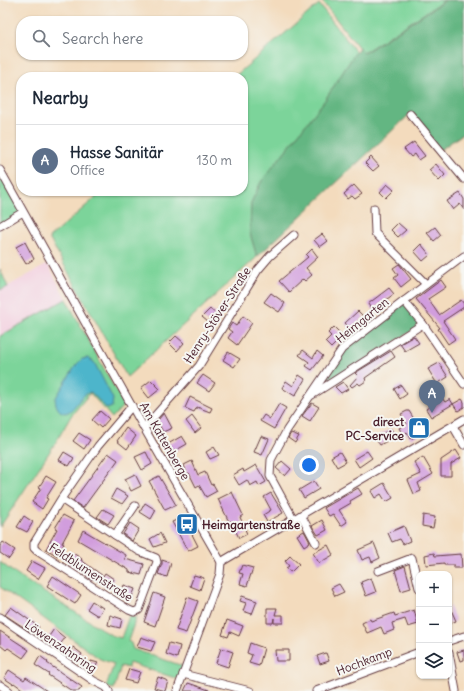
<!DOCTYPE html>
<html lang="en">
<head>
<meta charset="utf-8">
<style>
	:root { --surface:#fff; --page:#f6f6f7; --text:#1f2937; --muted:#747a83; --line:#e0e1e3; --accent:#db2777 }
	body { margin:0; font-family:Delius,sans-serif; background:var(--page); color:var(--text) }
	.controls { position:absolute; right:12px; bottom:12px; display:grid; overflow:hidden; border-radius:8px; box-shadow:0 1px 3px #0004 }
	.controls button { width:36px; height:36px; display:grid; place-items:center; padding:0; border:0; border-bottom:1px solid var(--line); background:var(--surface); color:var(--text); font:20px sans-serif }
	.you { position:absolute; left:309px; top:465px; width:14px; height:14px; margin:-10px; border:3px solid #fff; border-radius:50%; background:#1a73e8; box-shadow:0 0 0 6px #1a73e833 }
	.badge { display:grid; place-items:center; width:26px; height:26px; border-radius:50%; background:var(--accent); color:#fff; font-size:13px; font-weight:700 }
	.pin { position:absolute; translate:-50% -33px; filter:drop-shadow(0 1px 2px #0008) }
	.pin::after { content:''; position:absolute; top:21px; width:14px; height:12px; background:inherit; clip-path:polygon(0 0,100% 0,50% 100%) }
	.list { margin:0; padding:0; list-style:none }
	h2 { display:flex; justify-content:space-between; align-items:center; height:52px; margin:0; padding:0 16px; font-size:17px }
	h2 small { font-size:13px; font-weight:400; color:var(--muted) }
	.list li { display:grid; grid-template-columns:26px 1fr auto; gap:12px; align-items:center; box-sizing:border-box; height:72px; padding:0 16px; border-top:1px solid var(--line) }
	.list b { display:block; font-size:15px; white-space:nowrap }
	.list p { margin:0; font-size:13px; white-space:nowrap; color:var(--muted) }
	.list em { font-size:13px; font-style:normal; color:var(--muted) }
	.icon { flex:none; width:22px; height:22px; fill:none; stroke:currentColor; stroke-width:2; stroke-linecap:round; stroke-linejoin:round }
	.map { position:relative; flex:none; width:464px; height:691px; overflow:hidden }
	.search { position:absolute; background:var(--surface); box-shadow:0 1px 3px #0004; left:16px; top:16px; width:232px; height:44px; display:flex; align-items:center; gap:10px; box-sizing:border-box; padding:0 14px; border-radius:16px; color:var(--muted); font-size:15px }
	.panel { position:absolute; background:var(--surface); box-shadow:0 1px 3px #0004; left:16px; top:72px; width:232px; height:124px; border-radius:16px }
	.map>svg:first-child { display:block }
</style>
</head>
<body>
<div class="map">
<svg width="464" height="691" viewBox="0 0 464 691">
	<rect width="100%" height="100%" fill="#f6f6f2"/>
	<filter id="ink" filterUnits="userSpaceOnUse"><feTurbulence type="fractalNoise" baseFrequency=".025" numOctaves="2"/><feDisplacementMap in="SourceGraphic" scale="8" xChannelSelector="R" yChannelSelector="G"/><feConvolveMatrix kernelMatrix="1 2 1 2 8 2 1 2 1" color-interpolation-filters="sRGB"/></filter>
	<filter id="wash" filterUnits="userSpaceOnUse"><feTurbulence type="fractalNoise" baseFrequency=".012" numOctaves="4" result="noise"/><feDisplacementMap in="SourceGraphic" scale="16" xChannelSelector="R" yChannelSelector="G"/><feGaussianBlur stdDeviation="0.9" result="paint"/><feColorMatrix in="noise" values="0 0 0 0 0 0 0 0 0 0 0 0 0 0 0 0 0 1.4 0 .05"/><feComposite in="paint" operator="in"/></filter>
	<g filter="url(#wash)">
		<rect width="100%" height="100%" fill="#f3dbbd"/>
		<polygon fill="#f3cfdf" points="48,264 66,299 0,336 0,269 8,286"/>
		<g fill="#7bd49a" stroke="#627a62">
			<polygon points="321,0 445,0 363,53"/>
			<polygon points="319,4 356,52 325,100 261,182 251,203 250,233 257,257 127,377 49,238 103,191 243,191 243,77 234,77"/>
			<polygon points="0,170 23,212 0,226"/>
			<polygon points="0,269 8,287 0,290"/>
			<polygon points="66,299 124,405 112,418 90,393 71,416 56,442 0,527 0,336"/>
			<polygon points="0,562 17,575 111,635 121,638 129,616 136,618 128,641 131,643 133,649 186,667 181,680 129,663 128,668 121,666 114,689 106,687 114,664 100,659 0,587"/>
		</g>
		<g fill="#64b682" stroke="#576a56">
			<polygon points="446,0 464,0 464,133 440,150 410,114 257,257 250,233 251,203 261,182 325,100 359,47 364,53"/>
			<polygon points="404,301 423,324 309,397 342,349"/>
		</g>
		<path fill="#4db5cb" stroke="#4c6a7b" d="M88,358L94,362L109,391L113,399L112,407L107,409L91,392C78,394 72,420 60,411C56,407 56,404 55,399L76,365L82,359Z"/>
		<g id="blocks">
			<g fill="#d19ddd">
				<polygon points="414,142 425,156 419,160 415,154 411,157 404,149"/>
				<polygon points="371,157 379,166 373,171 365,163"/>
				<polygon points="436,164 445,175 439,181 429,170"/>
				<polygon points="387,184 394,190 386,198 380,192"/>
				<polygon points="354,185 362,194 355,199 352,196 348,199 344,194"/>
				<polygon points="460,193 464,199 464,210 460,204 453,210 447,201"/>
				<polygon points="398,223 406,230 398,237 391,230"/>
				<polygon points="435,227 441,235 434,241 427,233"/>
				<polygon points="322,234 328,241 320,247 314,240"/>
				<polygon points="25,242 34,259 26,264 16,247"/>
				<polygon points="421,244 430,255 423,261 414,251"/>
				<polygon points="312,249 318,257 306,268 312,275 305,281 303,279 289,292 279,281 308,257 306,255"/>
				<polygon points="399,264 411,279 401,287 394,278 398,275 393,268"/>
				<polygon points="441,280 446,287 428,299 439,315 461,300 464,304 464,307 443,321 455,339 448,344 438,329 440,328 416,299"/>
				<polygon points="389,288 394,294 372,310 368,304"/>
				<polygon points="271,293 285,303 279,312 264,302"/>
				<polygon points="210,309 216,314 208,322 202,317"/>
				<polygon points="358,311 364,317 351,329 345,323"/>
				<polygon points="243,316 252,323 237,345 228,338 232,332 228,329 232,323 236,326"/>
				<polygon points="334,327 343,336 331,348 325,342 331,336 328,333"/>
				<polygon points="176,336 184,343 177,351 169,343"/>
				<polygon points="414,336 419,343 405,351 400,344"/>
				<polygon points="303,350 313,358 317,351 323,356 312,370 306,366 309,362 299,355"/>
				<polygon points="391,351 395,357 365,378 366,381 360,385 358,383 352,387 350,385 358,376 355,373"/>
				<polygon points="228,352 240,359 234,367 223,360"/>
				<polygon points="439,363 448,377 437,384 428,369"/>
				<polygon points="203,375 215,383 209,391 197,383"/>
				<polygon points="299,375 305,379 295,396 282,388 286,381 293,386"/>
				<polygon points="151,380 160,389 149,398 141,388"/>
				<polygon points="343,382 348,389 341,393 335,387"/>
				<polygon points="401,385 407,394 400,399 394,389"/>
				<polygon points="190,397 212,408 210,412 197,407 194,412 185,408"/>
				<polygon points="442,398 445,402 450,399 453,404 431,417 426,409"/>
				<polygon points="462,399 464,402 464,407 458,411 453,404"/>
				<polygon points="312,403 319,407 310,421 302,416"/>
				<polygon points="279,404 286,408 274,429 260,421 264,415 270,419"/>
				<polygon points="100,411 109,419 101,428 92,420"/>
				<polygon points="407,411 409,411 417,424 420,422 424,431 411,439 407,432 403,435 399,428 407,424 401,414"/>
				<polygon points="164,413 172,428 163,432 157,421"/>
				<polygon points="192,416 201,428 195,433 186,421"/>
				<polygon points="126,428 136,436 127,449 117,441"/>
				<polygon points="391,429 395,436 380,445 375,438"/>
				<polygon points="79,433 90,440 84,449 73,441"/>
				<polygon points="291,433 299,436 295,443 288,438"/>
				<polygon points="182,436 187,444 173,452 168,444"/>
				<polygon points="261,436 269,439 262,455 254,452"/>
				<polygon points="214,447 219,455 210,459 206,452"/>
				<polygon points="456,450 461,458 451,464 451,476 441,476 441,460"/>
				<polygon points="367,451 372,458 359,467 354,459"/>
				<polygon points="64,452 74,458 69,466 59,460"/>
				<polygon points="146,452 152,464 142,470 135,457"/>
				<polygon points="340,452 346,462 337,467 331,457"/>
				<polygon points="108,453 118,460 83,508 73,501"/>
				<polygon points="423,457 433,474 418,483 421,491 414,494 408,480 421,474 414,462"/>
				<polygon points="192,461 198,475 205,472 211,485 213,484 217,491 206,497 199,485 196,487 189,473 187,474 184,465"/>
				<polygon points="282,461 291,469 285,476 276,468"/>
				<polygon points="256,465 266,482 259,486 257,482 250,486 247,480 239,485 233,475 243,469 244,472"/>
				<polygon points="135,474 141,486 131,491 125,479"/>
				<polygon points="46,476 56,482 46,498 48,499 42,509 32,502 41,488 39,487"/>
				<polygon points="159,476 176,505 165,510 149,481"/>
				<polygon points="314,481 319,489 304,498 299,490"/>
				<polygon points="384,483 393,498 386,502 381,494 375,498 371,491"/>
				<polygon points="358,488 362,494 350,501 351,503 339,510 347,522 341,526 333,514 329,516 324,508"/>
				<polygon points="116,489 128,496 122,504 111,498"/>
				<polygon points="232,492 243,515 240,517 247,534 239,538 231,521 229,522 218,499"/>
				<polygon points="271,493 283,513 267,522 263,515 271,510 264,497"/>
				<polygon points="145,503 156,510 151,519 140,512"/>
				<polygon points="103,509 114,515 108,524 97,517"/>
				<polygon points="63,515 74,521 62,543 64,544 58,556 46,549 57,529 55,528"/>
				<polygon points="423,515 435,517 433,528 422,526"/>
				<polygon points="24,516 33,522 27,532 17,527"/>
				<polygon points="183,517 198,546 188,551 172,522"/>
				<polygon points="322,520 327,530 318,535 312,526"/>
				<polygon points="130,523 139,529 132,541 123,534"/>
				<polygon points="404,526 410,541 403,544 400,539 392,542 388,533"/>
				<polygon points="83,530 126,555 125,559 144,564 141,575 129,572 129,570 78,540"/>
				<polygon points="304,531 310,542 304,546 297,535"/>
				<polygon points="160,533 165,543 154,547 150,539"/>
				<polygon points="3,542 15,550 9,559 0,553 0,546"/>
				<polygon points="374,543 380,558 372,562 370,557 362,560 358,550"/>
				<polygon points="328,545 333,555 319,563 313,553"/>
				<polygon points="73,553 82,559 81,560 103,576 105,573 114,579 109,588 93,578 92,580 67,562"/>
				<polygon points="434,553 435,556 461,554 462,568 454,568 454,565 444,565 444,563 426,565 425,555"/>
				<polygon points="290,556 299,564 291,572 286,568 289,566 285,561"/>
				<polygon points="162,560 171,563 167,577 158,574 162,564"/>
				<polygon points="32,561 45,568 38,579 26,571"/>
				<polygon points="242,565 253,568 247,586 240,584 243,574 239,573"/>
				<polygon points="405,566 411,588 401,591 395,570"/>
				<polygon points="194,575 204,578 200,590 190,586"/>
				<polygon points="53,576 81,595 75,604 47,586"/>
				<polygon points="371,578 376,592 366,596 361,582"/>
				<polygon points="339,584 344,592 335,596 331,588"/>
				<polygon points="124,585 135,589 131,599 120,595"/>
				<polygon points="154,593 165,597 155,626 144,622"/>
				<polygon points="242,596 257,601 252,614 243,611 246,603 240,601"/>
				<polygon points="187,597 198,601 186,633 176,630"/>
				<polygon points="92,601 103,608 98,616 87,609"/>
				<polygon points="449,605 456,621 449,624"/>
				<polygon points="11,607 39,627 34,634 5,615"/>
				<polygon points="267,608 277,608 275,615 283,615 283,623 274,623 274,618 273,623 267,623"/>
				<polygon points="414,610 418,624 408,627 405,619 392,623 394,630 384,634 381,627 367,633 362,623 370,619 371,621 394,613 395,616"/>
				<polygon points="110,615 122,619 120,628 108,625"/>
				<polygon points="227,620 243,626 239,636 230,632 228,637 222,635"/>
				<polygon points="54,629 65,638 58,647 47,639"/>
				<polygon points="0,631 29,650 23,658 8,648 6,650 0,645"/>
				<polygon points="141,637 155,642 151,651 137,647"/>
				<polygon points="169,643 180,646 177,658 166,654"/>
				<polygon points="250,643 264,648 259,666 249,663 252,655 247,653"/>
				<polygon points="73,647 82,654 77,662 67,656"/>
				<polygon points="221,648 233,652 228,667 216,663"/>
				<polygon points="275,650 289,650 289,661 276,661"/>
				<polygon points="464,650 464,660 460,661 457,652"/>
				<polygon points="326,653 329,661 320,664 317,656"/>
				<polygon points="40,656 48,662 47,663 82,687 79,691 72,691 48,675 49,674 35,665"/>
				<polygon points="91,661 98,663 91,673 88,671"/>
				<polygon points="129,669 140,672 136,683 125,680"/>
				<polygon points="9,670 24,680 26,677 47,691 25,691 14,683 13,684 4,678"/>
				<polygon points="158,677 168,681 165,691 154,688"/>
				<polygon points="188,683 209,690 209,691 184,691"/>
			</g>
		</g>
	</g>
	<g filter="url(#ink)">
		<use href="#blocks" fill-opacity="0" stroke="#633b41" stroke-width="1"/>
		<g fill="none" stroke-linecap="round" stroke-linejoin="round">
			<g stroke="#633b41" stroke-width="9">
				<g id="minor">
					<polyline points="410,114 464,179"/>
					<polyline points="0,170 144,428 221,562 220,574 177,691"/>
					<polyline points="374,208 375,233 426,284"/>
					<polyline points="0,226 23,212"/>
					<polyline points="404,301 423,324 464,384"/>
					<polyline points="312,395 423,324"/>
					<polyline points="453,426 464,445"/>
					<polyline points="144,428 199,366 258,270 270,256 294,235"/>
					<polyline points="61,499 34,543 34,548 37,551 129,610 134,612 139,610 157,562 156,558 139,551 61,499 98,446 132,406"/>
					<polyline points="301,515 316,543"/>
					<polyline points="294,520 270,476 271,460 287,430 342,349 404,301 464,256"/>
					<polyline points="115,535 135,506"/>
					<polyline points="221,562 464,419"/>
					<polyline points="378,571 412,558 419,588"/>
					<polyline points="0,617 94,681 106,687 109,691"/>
					<polyline points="449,641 464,636"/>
					<polyline points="449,653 456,691"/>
					<polyline points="183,674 250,691"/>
					<polyline points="0,685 9,691"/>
					<polyline points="316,691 419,652"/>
				</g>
			</g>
			<use href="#minor" stroke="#fff" stroke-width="7"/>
		</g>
	</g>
	<defs>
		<g id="shop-square" transform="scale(1.15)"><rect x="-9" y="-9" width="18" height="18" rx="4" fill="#1f6fb2" stroke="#f6f6f2"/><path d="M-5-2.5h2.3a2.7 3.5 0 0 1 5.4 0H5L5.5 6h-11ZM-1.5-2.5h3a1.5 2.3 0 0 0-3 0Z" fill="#fff"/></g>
		<g id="bus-square" transform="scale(1.15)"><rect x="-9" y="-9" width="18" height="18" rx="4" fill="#1f6fb2" stroke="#f6f6f2"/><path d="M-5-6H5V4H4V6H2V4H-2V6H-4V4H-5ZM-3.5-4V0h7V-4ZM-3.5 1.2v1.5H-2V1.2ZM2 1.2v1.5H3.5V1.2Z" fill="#fff"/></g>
	</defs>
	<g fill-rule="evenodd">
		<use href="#shop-square" x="419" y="428"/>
		<use href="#bus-square" x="187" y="524"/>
	</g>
	<g text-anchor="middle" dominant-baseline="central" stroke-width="4" stroke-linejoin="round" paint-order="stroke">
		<g font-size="12" fill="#4a1f2b" stroke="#f6f6f2">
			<text transform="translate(217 315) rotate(-57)">Henry-Stöver-Straße</text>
			<text transform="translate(362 320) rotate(-39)">Heimgarten</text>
			<text transform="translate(165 441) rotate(60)">Am Kattenberge</text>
			<text transform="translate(91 572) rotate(33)">Feldblumenstraße</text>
			<text transform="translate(61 646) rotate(34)">Löwenzahnring</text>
			<text transform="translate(364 661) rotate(-21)">Hochkamp</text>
		</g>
		<g font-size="12" font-weight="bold" fill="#4a1f2b" stroke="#f6f6f2" text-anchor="end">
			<text x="404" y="421">direct<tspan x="404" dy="14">PC-Service</tspan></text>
			<text x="202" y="524" text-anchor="start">Heimgartenstraße</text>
		</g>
	</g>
</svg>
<div class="controls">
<button>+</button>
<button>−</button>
<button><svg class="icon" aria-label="layers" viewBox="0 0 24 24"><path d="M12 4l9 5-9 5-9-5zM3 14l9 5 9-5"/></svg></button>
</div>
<div class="you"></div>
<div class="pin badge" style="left:432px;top:413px;background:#5c6f8a">A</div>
<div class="search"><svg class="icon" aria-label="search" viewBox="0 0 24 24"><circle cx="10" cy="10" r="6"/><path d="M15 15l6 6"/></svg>Search here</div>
<section class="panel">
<h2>Nearby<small></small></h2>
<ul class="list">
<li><span class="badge" style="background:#5c6f8a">A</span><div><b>Hasse Sanitär</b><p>Office</p></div><em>130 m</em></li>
</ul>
</section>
</div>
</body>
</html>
